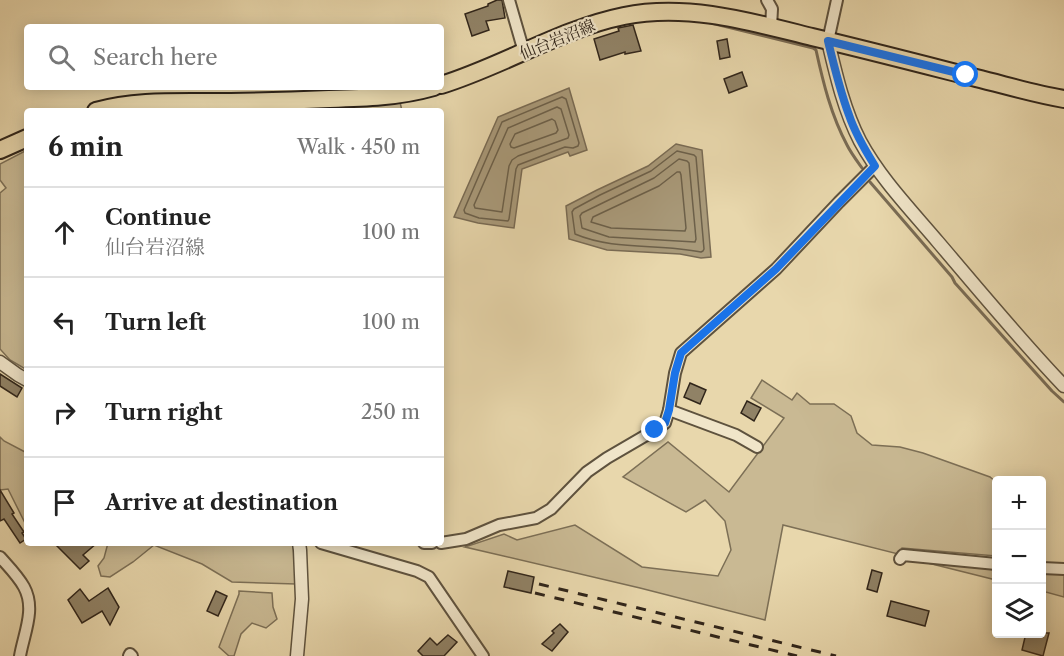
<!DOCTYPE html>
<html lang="en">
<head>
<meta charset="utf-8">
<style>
	:root { --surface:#fff; --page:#f2f2f2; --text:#222; --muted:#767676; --line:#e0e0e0 }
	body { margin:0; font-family:"Libre Caslon Text","Noto Serif JP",serif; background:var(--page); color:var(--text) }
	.controls { position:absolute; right:18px; bottom:18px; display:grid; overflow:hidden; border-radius:6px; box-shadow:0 3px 15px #0003 }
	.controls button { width:54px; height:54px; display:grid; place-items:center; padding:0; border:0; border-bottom:2px solid var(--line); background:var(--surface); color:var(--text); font:30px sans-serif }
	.stop { position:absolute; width:18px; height:18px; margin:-14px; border:4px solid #1a73e8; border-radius:50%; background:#fff }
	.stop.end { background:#1a73e8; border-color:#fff; box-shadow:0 2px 6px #0008 }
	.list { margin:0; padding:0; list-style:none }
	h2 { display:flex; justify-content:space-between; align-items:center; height:78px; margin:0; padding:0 24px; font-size:26px }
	h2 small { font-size:20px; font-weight:400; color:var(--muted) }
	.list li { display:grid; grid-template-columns:39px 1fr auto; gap:18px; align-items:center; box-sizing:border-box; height:90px; padding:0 24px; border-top:2px solid var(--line) }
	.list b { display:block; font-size:22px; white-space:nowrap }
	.list p { margin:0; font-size:20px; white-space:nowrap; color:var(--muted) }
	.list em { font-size:20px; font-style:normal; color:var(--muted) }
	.icon { flex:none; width:33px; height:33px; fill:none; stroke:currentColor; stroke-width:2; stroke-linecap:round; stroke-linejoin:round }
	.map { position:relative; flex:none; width:1064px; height:656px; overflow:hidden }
	.search { position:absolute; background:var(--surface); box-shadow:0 3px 15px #0003; left:24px; top:24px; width:420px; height:66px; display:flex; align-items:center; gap:15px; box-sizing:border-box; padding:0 21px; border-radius:6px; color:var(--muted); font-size:22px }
	.panel { position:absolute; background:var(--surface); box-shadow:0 3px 15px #0003; left:24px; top:108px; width:420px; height:438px; border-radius:6px }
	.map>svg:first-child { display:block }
</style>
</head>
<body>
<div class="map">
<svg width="1064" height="656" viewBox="0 0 1064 656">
	<rect width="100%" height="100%" fill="#e8d7ac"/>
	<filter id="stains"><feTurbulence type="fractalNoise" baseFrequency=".00333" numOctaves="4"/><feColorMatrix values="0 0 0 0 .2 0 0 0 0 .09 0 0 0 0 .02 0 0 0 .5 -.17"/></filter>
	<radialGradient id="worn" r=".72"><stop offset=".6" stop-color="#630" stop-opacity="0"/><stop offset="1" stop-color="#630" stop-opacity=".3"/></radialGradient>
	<g fill="#c9b993" stroke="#7c6f56" stroke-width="1.5">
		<polygon points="400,102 402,111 179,111 374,105"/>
		<polygon points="27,150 27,370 10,360 0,349 0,193 6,188 0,180 0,164"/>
		<polygon points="762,380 792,400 797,393 810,404 834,404 851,416 857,433 872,445 900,447 923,453 990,477 996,482 996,556 902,548 898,554 783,525 765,620 640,588 465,547 504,534 517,540 575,525 642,567 718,576 731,550 725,521 705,500 686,512 623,477 668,442 729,492 784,418 751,398"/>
		<polygon points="0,437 4,441 27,453 27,527 8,489 0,490"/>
		<polygon points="108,543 293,543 296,584 232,582 202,564 154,545 133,562 110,577 101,576 98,566 104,558"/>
		<polygon points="916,560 996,568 996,580"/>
		<polygon points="1042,572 1064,575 1064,597 1042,591"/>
		<polygon points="239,591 272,593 273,607 277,619 266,628 252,623 241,634 234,656 229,656 219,647 239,594"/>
	</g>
	<g fill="#a99a7a" stroke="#796b54" stroke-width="1.5">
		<polygon points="569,88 587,150 570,156 568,152 522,169 514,228 478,223 454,217 498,117"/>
		<polygon points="676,144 702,150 711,257 701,258 680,254 607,250 569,239 566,206 597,190 648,166"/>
	</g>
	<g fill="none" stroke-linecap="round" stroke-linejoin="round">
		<g stroke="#6c604a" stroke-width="1.5">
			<polygon points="562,97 566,99 579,143 578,146 573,148 565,147 518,165 516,169 509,219 508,221 479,218 465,213 464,210 502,122"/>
			<polygon points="557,107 561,109 569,135 568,138 518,156 512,160 509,166 502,212 475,208 474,205 508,128"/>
			<polygon points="552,119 555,121 558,130 556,133 514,148 511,147 510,144 515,134"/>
			<path d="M677,151L694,155L696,157L704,249L703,251L701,252C659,243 615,251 575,234L572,212L574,209L600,195L651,171Z"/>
			<polygon points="679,159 687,161 689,163 696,239 695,242 609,237 582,228 580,216 582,213 654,178"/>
			<polygon points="677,172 680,172 681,175 686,228 685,231 611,228 591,222 593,217 659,186"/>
		</g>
		<g stroke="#796b54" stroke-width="3">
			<path d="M707,22L813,48L816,50C823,82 831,115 847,145C851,153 857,161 862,168"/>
			<polyline points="870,182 952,277 955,283 1052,391 1064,402"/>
		</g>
	</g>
	<g fill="#908266" stroke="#30251a" stroke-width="1.5">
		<polygon points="497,0 502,0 505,18 486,21 489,30 472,36 465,14 488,6 488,4"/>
		<polygon points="633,25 641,51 625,54 625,52 600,60 594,39 619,31 618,28"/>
		<polygon points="727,39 730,57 720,59 717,41"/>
		<polygon points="742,72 747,86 729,93 724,79"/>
		<polygon points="0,374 22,388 17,397 0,386"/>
		<polygon points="690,383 706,390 700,404 684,397"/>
		<polygon points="747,401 761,408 754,421 741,413"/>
		<polygon points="0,490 14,513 12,514 24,532 22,533 26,539 20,543 4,519 0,521"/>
		<polygon points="54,543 97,543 83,555 89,561 80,569"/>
		<polygon points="872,570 882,573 877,592 867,589"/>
		<polygon points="508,571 534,577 531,593 504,587"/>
		<polygon points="108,588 119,607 110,625 102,611 82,623 68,600 80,589 89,601"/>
		<polygon points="216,591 227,596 218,616 207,611"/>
		<polygon points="891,601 929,611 925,626 887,616"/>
		<polygon points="560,624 568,632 552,651 542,644 554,633 552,631"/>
		<polygon points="1026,633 1049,633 1043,656 1022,650"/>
		<polygon points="448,635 457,642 444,656 423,656 418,651 430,638 437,645"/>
	</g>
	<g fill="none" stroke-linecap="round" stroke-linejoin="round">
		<g stroke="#5e523e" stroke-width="14">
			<g id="minor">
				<polyline points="509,0 524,52"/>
				<polyline points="767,0 772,9 771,27"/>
				<polyline points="828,41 837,0"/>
				<polyline points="669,410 736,435 757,447"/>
				<polyline points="321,543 417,571 429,577 483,656"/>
				<polyline points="424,543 432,543"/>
				<polyline points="441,543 466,539 499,525 536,518 551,509 587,472 607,458 655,430 665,423 669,410 675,373 681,353 776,269 839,202 875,166"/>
				<path d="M0,557C8,566 18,576 24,587C36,609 24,633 20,656"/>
				<polyline points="900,559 903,555 996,564"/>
				<polyline points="1042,568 1064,569"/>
				<polyline points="129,656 130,654 132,656"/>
			</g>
		</g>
		<g stroke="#5e523e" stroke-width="15">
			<g id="tertiary">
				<path d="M828,41C836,75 844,110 860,141C880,178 910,209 938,242C979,290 1020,340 1064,386"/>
				<polyline points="0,362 18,375 27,380"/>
				<polyline points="297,656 302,599 300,550 299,543"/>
			</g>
		</g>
		<g stroke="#30251a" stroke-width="20">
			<g id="primary">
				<path d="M441,85C503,66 560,29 624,16C687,3 752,22 812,37C867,50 921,64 976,78C1005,85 1034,94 1064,99"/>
				<path d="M96,111C132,101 169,102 205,102C247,102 288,101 329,99C365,98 399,97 434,87"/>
				<polyline points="0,150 27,138"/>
			</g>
		</g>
		<use href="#minor" stroke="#f0e5c9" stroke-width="10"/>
		<use href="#tertiary" stroke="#f0e5c9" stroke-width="12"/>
		<use href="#primary" stroke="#e8d7ac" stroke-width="16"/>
		<g stroke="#30251a" stroke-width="3" stroke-dasharray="10 10" stroke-linecap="butt">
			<polyline points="539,584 836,656"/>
			<polyline points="535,593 797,656"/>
		</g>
	</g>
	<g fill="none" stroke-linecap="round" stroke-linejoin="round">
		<path stroke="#1a73e8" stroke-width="8" d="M655,430L665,423L669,410L675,373L681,353L776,269L875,166C865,150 855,133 849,115C840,91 834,66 828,41L966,75"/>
	</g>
	<g text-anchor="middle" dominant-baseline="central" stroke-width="4.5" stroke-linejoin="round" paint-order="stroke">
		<g font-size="16" fill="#30251a" stroke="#f0e5c9">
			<text transform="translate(557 39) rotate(-22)">仙台岩沼線</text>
		</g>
	</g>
	<rect width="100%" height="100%" filter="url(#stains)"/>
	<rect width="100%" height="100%" fill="url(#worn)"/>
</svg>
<div class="controls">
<button>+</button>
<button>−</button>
<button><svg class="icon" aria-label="layers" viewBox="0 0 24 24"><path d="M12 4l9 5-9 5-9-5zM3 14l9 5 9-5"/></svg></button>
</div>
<div class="stop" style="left:966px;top:75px"></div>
<div class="stop end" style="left:655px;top:430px"></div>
<div class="search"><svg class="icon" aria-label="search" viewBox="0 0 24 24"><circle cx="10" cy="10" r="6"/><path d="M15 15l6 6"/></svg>Search here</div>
<section class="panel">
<h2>6 min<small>Walk · 450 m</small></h2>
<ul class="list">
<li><svg class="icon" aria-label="ahead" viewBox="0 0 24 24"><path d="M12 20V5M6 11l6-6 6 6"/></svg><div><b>Continue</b><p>仙台岩沼線</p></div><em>100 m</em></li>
<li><svg class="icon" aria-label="left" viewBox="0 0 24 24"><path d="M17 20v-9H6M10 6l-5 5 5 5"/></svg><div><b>Turn left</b></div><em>100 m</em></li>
<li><svg class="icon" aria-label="right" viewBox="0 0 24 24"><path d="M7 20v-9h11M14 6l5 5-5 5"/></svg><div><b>Turn right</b></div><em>250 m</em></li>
<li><svg class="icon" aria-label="arrive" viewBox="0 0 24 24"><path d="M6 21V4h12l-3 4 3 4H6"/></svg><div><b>Arrive at destination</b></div></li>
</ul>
</section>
</div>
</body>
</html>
